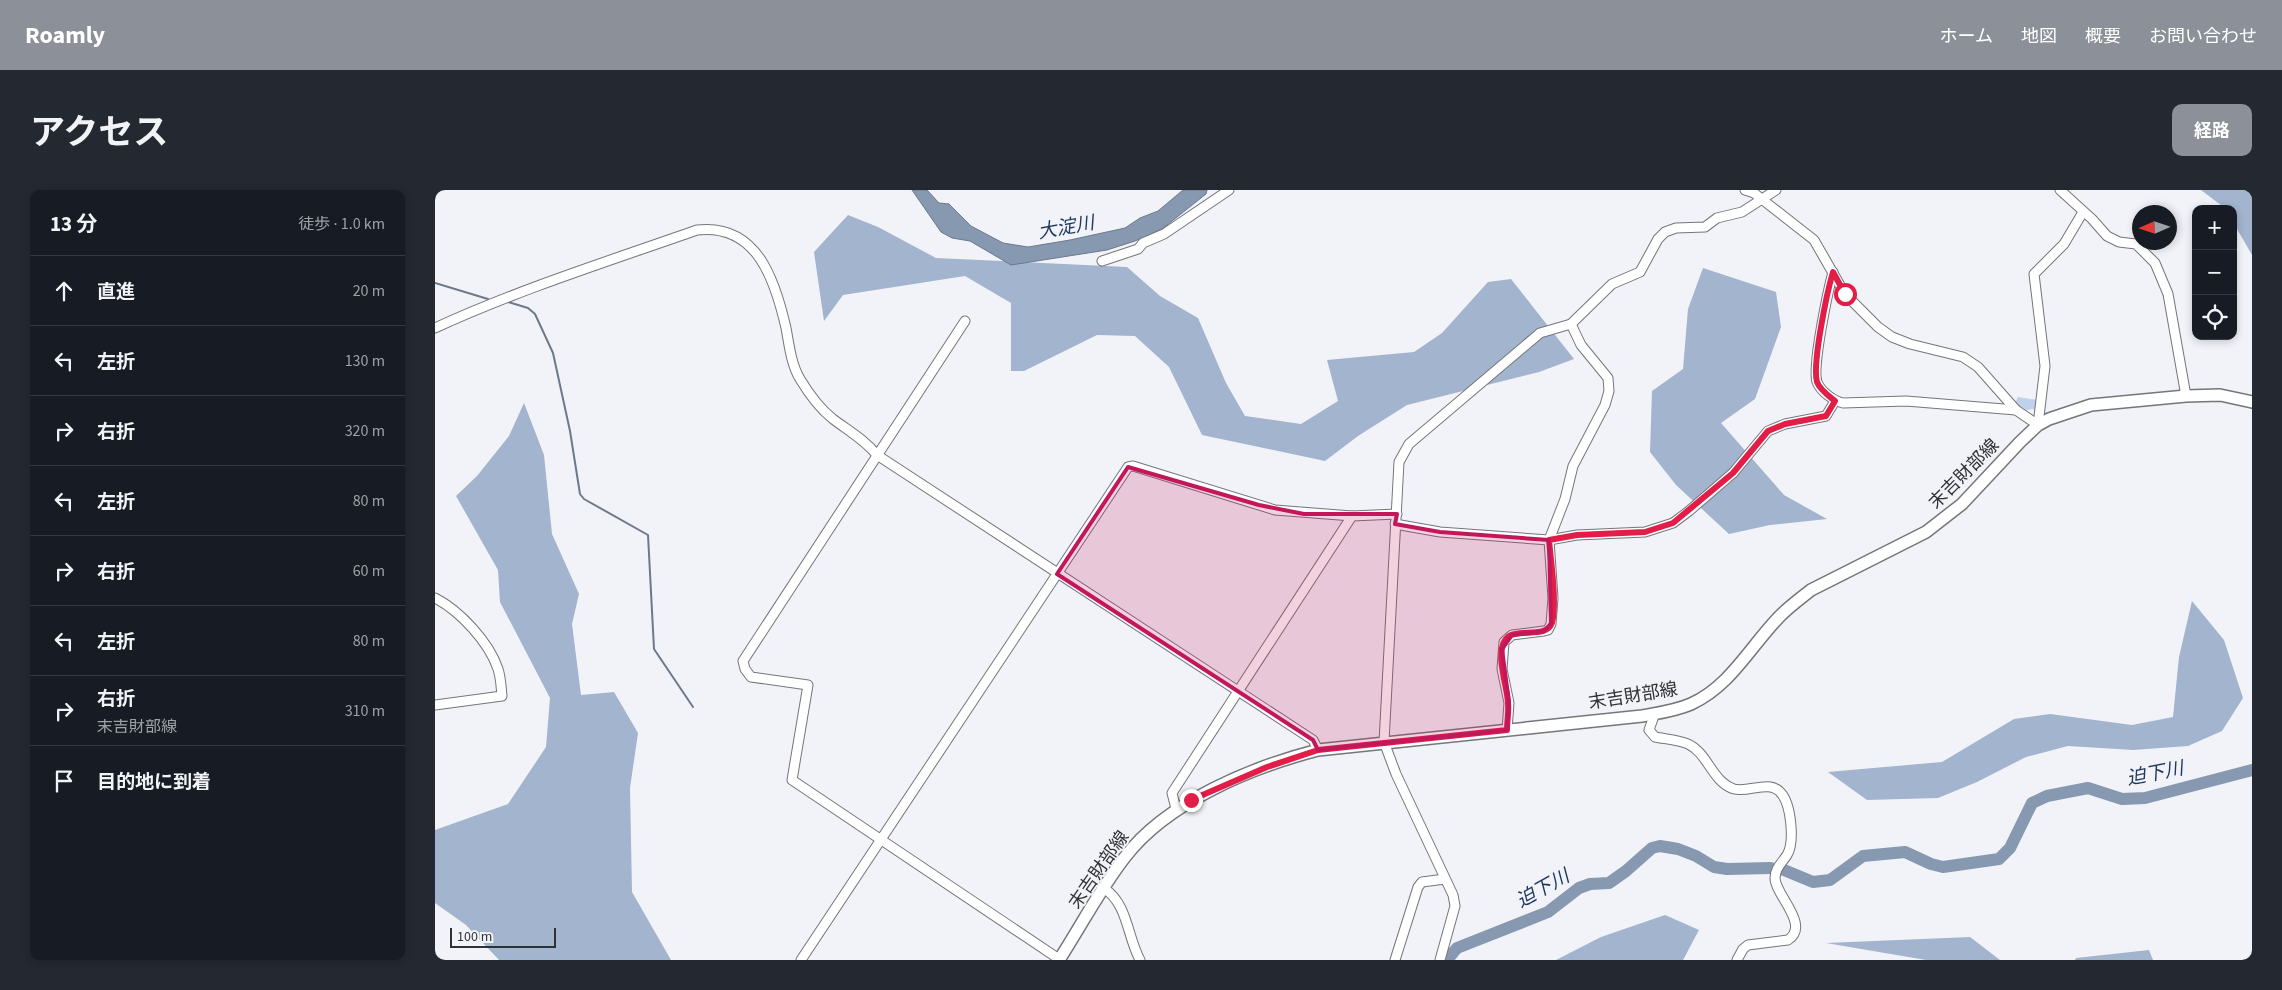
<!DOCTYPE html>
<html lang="ja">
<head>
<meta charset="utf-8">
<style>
	:root { --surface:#171b24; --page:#242831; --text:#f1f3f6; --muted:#9ea1a6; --line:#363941; --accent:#8c9099 }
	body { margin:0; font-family:"Source Sans 3","Noto Sans JP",sans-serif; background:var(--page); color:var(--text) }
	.controls { position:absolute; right:15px; top:15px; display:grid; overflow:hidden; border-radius:10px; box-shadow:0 2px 8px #0003 }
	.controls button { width:45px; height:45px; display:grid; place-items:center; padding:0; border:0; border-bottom:1px solid var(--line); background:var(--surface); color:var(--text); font:25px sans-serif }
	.compass { position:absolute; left:1697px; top:15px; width:45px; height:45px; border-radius:50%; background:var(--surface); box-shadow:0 2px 8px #0003; rotate:267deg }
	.scale { position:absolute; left:15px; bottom:12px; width:106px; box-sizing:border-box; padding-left:5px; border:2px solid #303132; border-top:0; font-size:14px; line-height:18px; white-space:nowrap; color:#303132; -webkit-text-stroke:4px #f1f3f8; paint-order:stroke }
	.stop { position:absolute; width:15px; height:15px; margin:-11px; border:4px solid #e11d48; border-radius:50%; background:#fff }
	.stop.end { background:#e11d48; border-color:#fff; box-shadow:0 1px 5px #0008 }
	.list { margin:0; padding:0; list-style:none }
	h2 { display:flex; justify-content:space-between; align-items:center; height:65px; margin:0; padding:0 20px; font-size:21px }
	h2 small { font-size:16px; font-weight:400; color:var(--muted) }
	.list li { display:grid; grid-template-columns:32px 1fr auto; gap:15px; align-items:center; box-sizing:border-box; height:70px; padding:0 20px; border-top:1px solid var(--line) }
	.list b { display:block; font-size:19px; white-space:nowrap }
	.list p { margin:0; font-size:16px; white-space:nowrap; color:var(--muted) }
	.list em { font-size:16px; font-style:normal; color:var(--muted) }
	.icon { flex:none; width:28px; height:28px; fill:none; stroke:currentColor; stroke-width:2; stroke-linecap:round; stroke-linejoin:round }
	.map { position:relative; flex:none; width:1817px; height:770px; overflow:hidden; border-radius:10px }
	header { display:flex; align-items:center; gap:30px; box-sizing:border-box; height:70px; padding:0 25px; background:var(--accent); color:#fff }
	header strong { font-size:24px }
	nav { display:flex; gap:28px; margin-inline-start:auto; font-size:18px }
	.intro { display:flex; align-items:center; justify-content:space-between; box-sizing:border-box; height:120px; padding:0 30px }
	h1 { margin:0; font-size:35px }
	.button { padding:12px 22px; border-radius:10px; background:var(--accent); color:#fff; font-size:18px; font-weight:700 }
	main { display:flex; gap:30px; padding:0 30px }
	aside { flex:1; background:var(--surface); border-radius:10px; box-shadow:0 2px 8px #0003 }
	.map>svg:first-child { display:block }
</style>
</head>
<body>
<header>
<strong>Roamly</strong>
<nav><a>ホーム</a><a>地図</a><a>概要</a><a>お問い合わせ</a></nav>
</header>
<div class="intro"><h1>アクセス</h1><a class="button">経路</a></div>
<main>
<aside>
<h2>13 分<small>徒歩 · 1.0 km</small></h2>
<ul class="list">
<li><svg class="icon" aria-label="ahead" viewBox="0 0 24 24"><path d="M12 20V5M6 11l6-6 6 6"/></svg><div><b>直進</b></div><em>20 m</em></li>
<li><svg class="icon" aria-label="left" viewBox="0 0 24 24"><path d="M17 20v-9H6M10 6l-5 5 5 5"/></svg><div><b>左折</b></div><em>130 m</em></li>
<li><svg class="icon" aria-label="right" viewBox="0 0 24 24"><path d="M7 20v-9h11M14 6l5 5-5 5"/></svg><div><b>右折</b></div><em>320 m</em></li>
<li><svg class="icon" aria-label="left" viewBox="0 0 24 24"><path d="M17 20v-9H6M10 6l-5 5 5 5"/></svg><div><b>左折</b></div><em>80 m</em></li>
<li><svg class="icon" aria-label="right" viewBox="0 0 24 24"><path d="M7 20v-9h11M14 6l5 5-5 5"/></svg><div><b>右折</b></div><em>60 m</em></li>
<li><svg class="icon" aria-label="left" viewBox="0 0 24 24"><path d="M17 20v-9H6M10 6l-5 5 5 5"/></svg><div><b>左折</b></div><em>80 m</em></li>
<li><svg class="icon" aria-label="right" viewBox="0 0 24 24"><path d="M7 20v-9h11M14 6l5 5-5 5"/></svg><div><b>右折</b><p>末吉財部線</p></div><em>310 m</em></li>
<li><svg class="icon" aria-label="arrive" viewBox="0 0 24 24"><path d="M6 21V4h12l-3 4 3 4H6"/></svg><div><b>目的地に到着</b></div></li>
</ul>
</aside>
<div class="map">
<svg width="1817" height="770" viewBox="0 0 1817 770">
	<rect width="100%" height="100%" fill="#f1f3f8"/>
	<polygon fill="#c1d1eb" points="1583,207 1603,210 1600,219 1591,220 1580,213"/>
	<g fill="#a2b4ce">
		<polygon points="1766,0 1817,0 1817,65 1798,32 1798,19 1791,19"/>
		<polygon points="413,25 443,37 501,68 692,77 725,106 763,128 791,193 810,226 866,234 903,211 892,170 979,162 1007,143 1053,92 1076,89 1139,169 1104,182 972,215 923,246 890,271 767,245 734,177 700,146 662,145 589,181 576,181 576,113 530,86 408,105 389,131 379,62"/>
		<polygon points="1268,78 1341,102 1346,137 1320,209 1286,233 1349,305 1392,329 1335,335 1294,344 1241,295 1215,262 1217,201 1248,179 1253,119"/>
		<polygon points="89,213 109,265 117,344 144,404 137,434 146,505 179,502 203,543 195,598 197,702 236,770 64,770 31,735 0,713 0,640 73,614 111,557 115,508 65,412 63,380 21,306 42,286 74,246"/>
		<polygon points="1757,411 1789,450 1808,508 1787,541 1753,556 1698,560 1633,556 1591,567 1542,592 1503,608 1432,610 1393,582 1507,572 1579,529 1615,524 1697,535 1738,527 1744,467"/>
		<polygon points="1230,725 1264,740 1248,770 1121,770 1166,747"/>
		<polygon points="1535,747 1565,770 1491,770 1391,753"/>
		<polygon points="1714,760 1718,770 1640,770 1641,768"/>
	</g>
	<polygon fill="#8798b1" stroke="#6d798b" points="477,0 492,0 504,13 514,14 536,36 568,53 593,57 635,50 690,38 705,28 723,21 748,0 772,0 771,4 727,39 700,51 672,60 576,75 535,51 517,48 506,42"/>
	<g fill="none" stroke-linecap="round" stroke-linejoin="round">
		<g stroke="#6d798b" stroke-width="2">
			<polyline points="0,93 53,109"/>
			<polyline points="73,112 93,118 100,124 118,163 135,241 145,304 149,309 213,345 219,459 258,517"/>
		</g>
		<g stroke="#8798b1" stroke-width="12">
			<polyline points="1349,680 1378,692 1395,690 1428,666 1470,662 1496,674 1508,677 1564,669 1575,658 1597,613 1612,606 1653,598 1687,609 1710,608 1817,580"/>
			<polyline points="1012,770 1022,758 1113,722 1144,698 1155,694 1174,693 1191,681 1217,658 1225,656 1243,659 1261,666 1279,677 1292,679 1336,678"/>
		</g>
		<g stroke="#74767a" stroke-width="11">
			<g id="street">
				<polyline points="1310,0 1319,3 1379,50 1410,104 1443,137 1457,147 1475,154 1528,167 1543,177 1581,220 1603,235 1610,176 1599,84 1629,54 1648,22"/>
				<polyline points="1625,0 1657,29 1672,46 1684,52 1701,54 1720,73 1733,104 1751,206"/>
				<polyline points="667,71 703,59 708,53 729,44 794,0"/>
				<path d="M1398,82C1393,101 1377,176 1382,192C1386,202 1399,211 1408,213L1471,211L1581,220"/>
				<polyline points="530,131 308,471 310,479 316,487 373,495 357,590 624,769"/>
				<path d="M0,138C85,99 174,71 262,40C322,33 340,90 351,138C354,154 356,174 365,189C374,204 384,218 398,229C414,241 430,250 442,265L878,550L883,560"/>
				<polyline points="960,334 1005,342 1114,350 1142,345 1210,342 1238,333 1254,321 1298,283 1333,241 1350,234 1391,226 1400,211"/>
				<path d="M0,408C25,421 54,452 63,479C66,488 66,497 67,506L0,515"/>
				<path d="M1220,523L1214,540L1220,547C1230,549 1244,550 1253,554C1273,563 1277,592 1299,599C1314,603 1335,589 1346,603C1356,614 1360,652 1352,665C1347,673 1340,678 1340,688C1340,705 1376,735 1353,750L1313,755L1308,759L1302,770"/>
				<polyline points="1072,540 1074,513 1067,479 1069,452 1077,445 1109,441 1113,440 1116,434 1118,408 1114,350 1130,309 1138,276 1170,215 1174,201 1173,188 1146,155 1136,134"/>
				<polyline points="741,619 737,603 917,326"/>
				<path d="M670,699C693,715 692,746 705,770"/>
				<polyline points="366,770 693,277 698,276 840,320 917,326 962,324"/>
				<polyline points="960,770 983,697 987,692 1010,689"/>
				<polyline points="1005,770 1020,716 1018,705 961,584 949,552 964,272 974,254 1105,143 1136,134 1177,94 1205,82 1223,49 1230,42 1241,38 1270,37 1282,28 1307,22 1341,0"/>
			</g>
		</g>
		<g stroke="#74767a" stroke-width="14">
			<path id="secondary" d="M624,770C646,736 665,699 690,667C732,612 817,577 883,560L1207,526C1223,523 1240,521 1256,514C1296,496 1316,455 1346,425C1355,416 1366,408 1376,400L1491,342L1527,314L1585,252L1603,235L1614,229L1656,215L1751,206L1785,205L1817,212"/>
		</g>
		<use href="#street" stroke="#fff" stroke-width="9"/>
		<use href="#secondary" stroke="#fff" stroke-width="11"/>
	</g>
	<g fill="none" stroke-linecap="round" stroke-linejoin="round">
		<path stroke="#e11d48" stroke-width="6" d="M756,610L832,577L883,560L1072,540C1072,531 1074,522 1073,513C1073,497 1057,458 1074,446C1083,441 1099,444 1108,441C1112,440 1115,438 1117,433C1122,413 1116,372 1114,350L1142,345L1210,342L1238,333L1298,283L1333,241L1350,234L1391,226L1400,211C1394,206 1385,200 1382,192C1377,174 1392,102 1398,82L1410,104"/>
	</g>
	<path fill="#c2185b" fill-opacity="0.2" stroke="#c2185b" stroke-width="4" stroke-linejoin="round" d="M693,277L824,315L869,324H962L960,334L1005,342L1114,350L1116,434L1109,441L1077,445L1067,459L1074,513L1072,540L883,560L878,550L622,384Z"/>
	<g text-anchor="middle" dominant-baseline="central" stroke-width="4" stroke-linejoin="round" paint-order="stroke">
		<g font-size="18" fill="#303132" stroke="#f1f3f8">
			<text transform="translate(1529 284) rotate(-45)">末吉財部線</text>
			<text transform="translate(1198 506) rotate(-9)">末吉財部線</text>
			<text transform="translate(664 680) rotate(-55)">末吉財部線</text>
		</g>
		<g font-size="19" font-style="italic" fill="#1f375c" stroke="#f1f3f8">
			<text transform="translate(631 38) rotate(-10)">大淀川</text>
			<text transform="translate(1720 584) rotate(-11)">迫下川</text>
			<text transform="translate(1108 699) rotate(-29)">迫下川</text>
		</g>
	</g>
</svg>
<div class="controls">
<button>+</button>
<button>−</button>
<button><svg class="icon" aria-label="locate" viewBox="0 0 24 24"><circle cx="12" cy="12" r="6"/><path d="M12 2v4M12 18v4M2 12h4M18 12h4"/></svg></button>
</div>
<svg class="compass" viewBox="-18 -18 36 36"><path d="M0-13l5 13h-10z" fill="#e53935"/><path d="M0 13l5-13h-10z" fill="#9ea1a6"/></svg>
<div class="scale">100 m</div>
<div class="stop" style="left:1410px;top:104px"></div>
<div class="stop end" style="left:756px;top:610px"></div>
</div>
</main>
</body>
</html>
